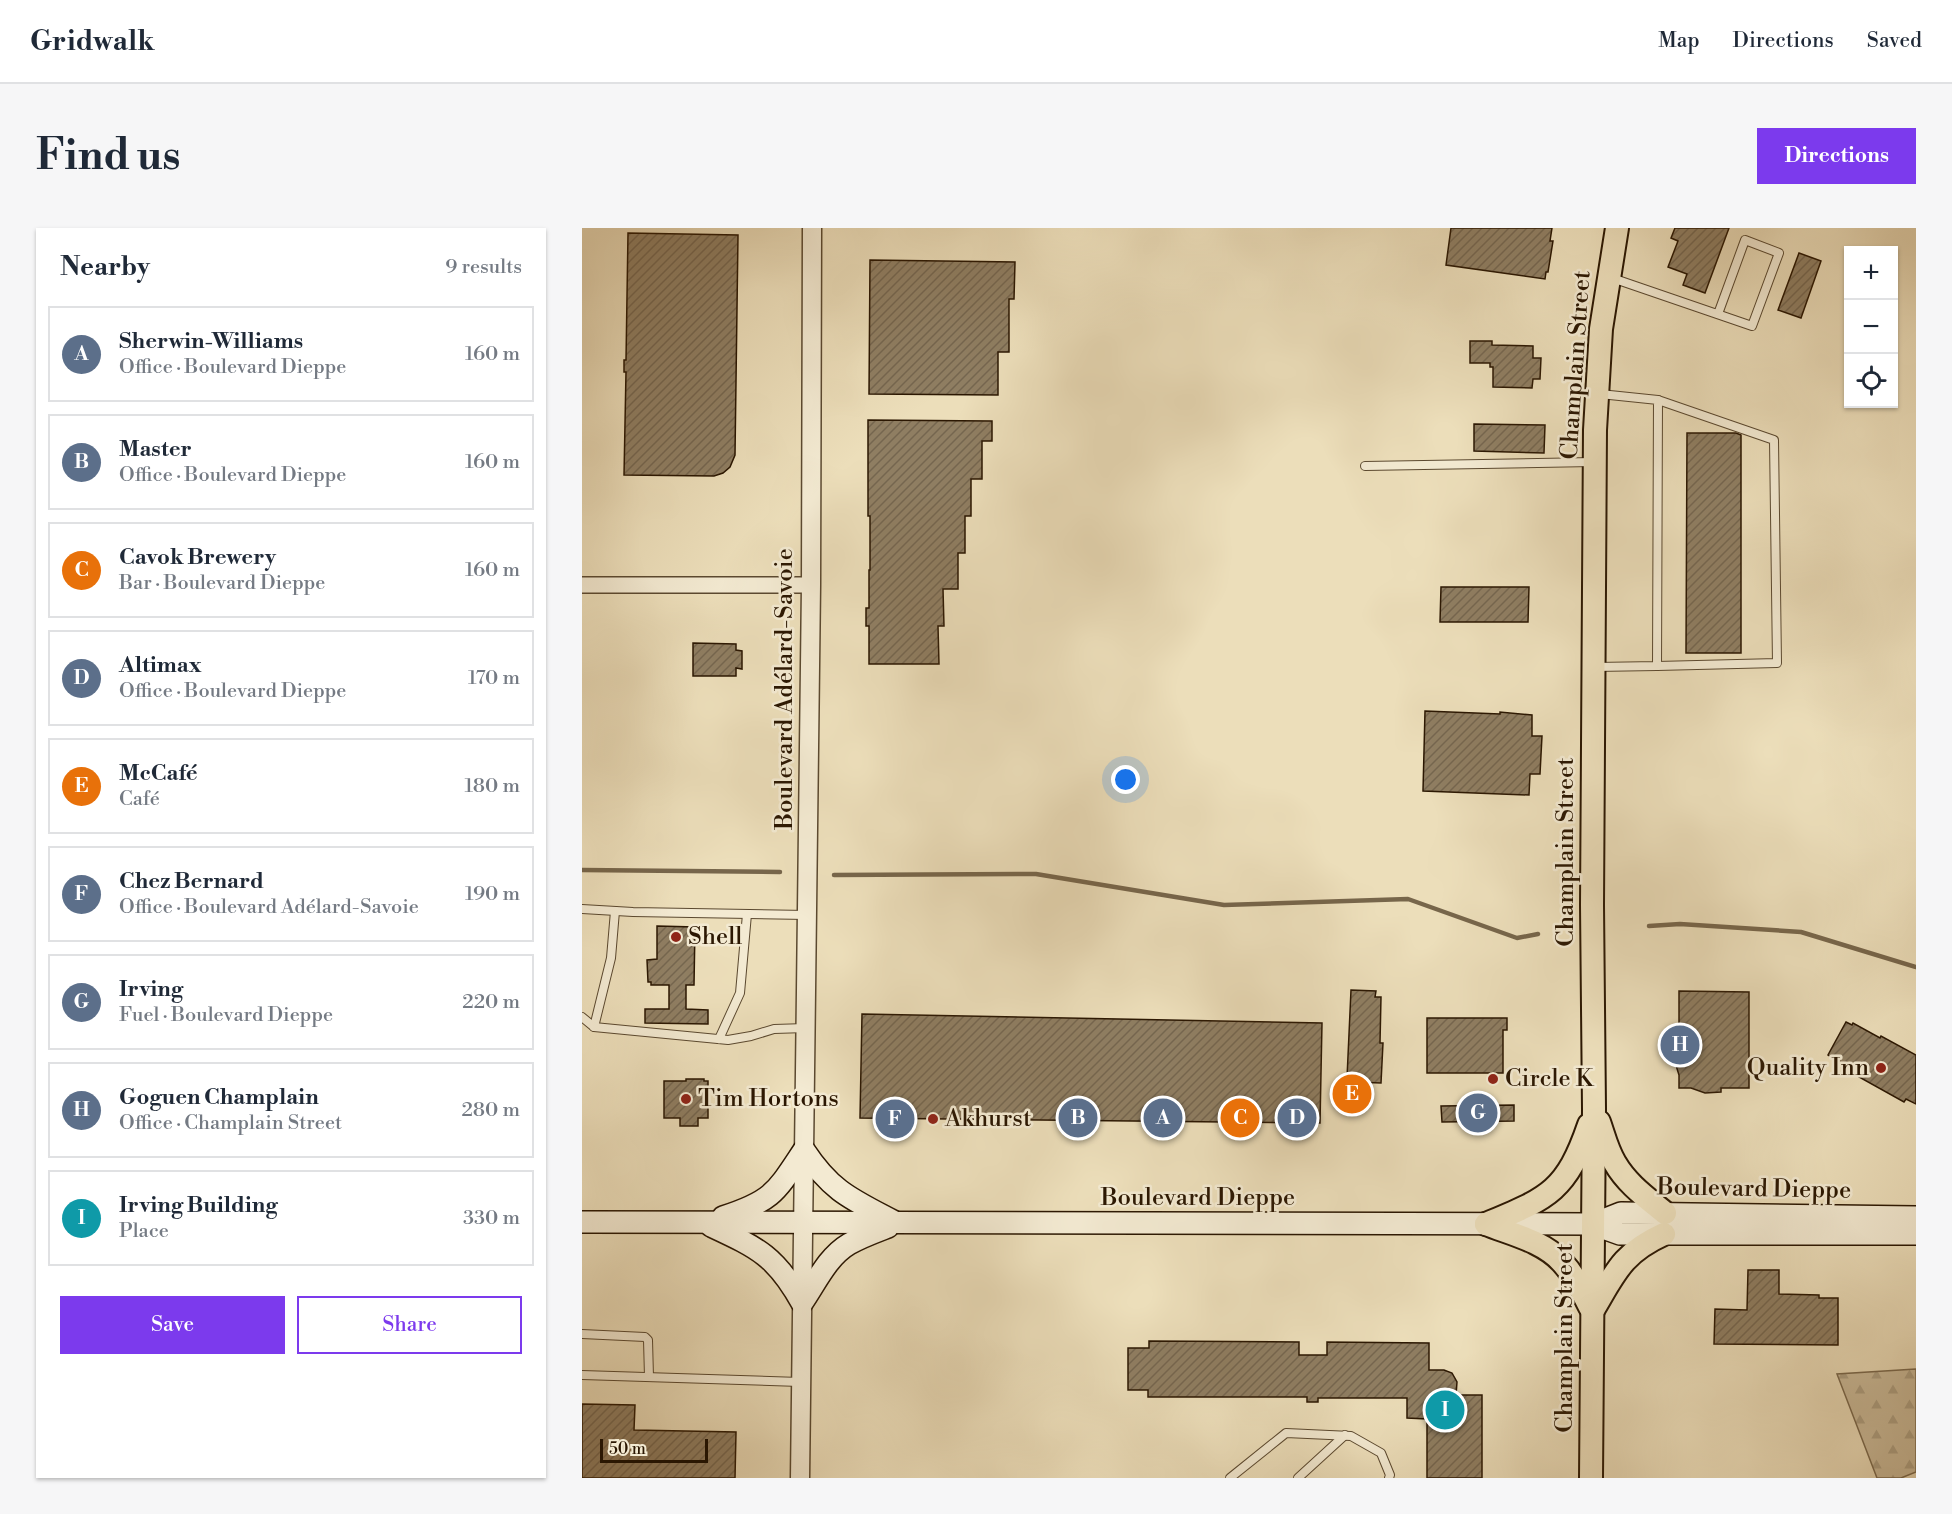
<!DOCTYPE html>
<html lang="en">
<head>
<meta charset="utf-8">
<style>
	:root { --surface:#fff; --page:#f6f6f7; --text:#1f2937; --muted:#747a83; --line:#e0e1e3; --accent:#7c3aed }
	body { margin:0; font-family:"Libre Bodoni",serif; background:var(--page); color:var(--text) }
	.controls { position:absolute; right:18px; top:18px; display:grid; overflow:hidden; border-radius:0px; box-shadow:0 2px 4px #0004 }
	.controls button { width:54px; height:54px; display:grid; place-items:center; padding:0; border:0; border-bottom:2px solid var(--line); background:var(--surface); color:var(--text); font:30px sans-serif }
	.scale { position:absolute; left:18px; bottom:15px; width:108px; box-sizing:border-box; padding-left:6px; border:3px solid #2b1702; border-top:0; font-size:16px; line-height:21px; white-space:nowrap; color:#2b1702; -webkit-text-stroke:4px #f3ead2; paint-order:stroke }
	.you { position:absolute; left:544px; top:552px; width:21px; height:21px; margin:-15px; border:4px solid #fff; border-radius:50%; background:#1a73e8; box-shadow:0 0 0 9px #1a73e833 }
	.badge { display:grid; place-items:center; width:39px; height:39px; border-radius:50%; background:var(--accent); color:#fff; font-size:20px; font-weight:700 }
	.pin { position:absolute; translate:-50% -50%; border:3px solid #fff; box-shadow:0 2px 6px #0006 }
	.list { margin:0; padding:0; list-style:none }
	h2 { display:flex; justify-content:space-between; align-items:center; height:78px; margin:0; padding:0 24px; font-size:26px }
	h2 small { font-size:20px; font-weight:400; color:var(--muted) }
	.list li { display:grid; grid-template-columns:39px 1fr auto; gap:18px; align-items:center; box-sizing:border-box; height:96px; margin:0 12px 12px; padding:0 12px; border:2px solid var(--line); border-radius:0px }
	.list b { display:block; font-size:22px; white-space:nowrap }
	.list p { margin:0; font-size:20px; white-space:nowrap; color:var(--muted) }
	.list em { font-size:20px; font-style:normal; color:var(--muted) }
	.actions { display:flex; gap:12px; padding:18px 24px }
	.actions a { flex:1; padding:14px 0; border:2px solid var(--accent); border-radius:0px; text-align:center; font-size:21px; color:var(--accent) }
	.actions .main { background:var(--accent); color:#fff }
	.icon { flex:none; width:33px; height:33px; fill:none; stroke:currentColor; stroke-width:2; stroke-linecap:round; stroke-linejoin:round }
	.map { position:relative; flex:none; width:1334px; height:1250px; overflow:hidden; border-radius:0px }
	header { display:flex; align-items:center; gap:36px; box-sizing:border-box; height:84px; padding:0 30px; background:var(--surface); border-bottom:2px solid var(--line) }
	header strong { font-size:28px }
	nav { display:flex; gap:33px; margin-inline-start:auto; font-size:21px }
	.intro { display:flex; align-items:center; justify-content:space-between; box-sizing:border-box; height:144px; padding:0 36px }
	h1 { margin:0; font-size:42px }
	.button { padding:15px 27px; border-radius:0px; background:var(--accent); color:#fff; font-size:21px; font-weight:700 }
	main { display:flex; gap:36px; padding:0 36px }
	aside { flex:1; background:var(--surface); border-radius:0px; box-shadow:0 2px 4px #0004 }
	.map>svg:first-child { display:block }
</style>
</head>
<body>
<header>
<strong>Gridwalk</strong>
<nav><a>Map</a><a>Directions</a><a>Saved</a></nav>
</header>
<div class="intro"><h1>Find us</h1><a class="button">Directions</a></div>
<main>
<aside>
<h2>Nearby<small>9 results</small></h2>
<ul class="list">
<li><span class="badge" style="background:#5c6f8a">A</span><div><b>Sherwin-Williams</b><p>Office · Boulevard Dieppe</p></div><em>160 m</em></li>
<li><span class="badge" style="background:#5c6f8a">B</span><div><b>Master</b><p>Office · Boulevard Dieppe</p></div><em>160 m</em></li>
<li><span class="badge" style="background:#e8710a">C</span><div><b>Cavok Brewery</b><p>Bar · Boulevard Dieppe</p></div><em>160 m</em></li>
<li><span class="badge" style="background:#5c6f8a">D</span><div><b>Altimax</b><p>Office · Boulevard Dieppe</p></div><em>170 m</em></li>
<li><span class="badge" style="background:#e8710a">E</span><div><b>McCafé</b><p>Café</p></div><em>180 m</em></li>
<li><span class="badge" style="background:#5c6f8a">F</span><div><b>Chez Bernard</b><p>Office · Boulevard Adélard-Savoie</p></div><em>190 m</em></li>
<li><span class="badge" style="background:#5c6f8a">G</span><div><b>Irving</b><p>Fuel · Boulevard Dieppe</p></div><em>220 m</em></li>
<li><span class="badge" style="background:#5c6f8a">H</span><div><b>Goguen Champlain</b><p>Office · Champlain Street</p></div><em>280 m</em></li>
<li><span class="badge" style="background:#0f9aa8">I</span><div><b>Irving Building</b><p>Place</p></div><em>330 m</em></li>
</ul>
<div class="actions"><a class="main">Save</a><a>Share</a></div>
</aside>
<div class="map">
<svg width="1334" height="1250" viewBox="0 0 1334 1250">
	<defs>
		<pattern id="forest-firs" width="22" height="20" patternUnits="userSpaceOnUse" patternTransform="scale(1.5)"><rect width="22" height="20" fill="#cbbc9b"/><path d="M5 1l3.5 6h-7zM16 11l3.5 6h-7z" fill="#aea184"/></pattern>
		<pattern id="building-hatch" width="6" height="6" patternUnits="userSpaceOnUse" patternTransform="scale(1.5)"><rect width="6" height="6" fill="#8f7e62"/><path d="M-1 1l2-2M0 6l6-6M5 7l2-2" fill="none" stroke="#75664f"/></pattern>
	</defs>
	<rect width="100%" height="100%" fill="#ecdeba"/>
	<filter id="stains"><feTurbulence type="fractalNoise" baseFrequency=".00333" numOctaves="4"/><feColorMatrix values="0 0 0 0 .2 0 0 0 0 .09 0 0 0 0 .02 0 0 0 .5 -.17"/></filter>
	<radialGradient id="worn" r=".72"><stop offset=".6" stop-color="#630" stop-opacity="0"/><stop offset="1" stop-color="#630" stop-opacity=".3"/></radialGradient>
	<polygon fill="url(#forest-firs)" stroke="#7b6a4e" stroke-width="1.5" points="1334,1141 1334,1244 1319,1250 1295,1250 1255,1146"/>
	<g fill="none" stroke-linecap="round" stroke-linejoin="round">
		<g stroke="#77664b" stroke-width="4.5">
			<polyline points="0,642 198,644"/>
			<polyline points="252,647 454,646 642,677 826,671 935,710 956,706"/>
			<polyline points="1067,698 1098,696 1219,704 1334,739"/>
		</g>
	</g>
	<g fill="url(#building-hatch)" stroke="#2b1702" stroke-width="1.5">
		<polygon points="869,0 970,0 968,13 971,13 966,44 964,44 963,51 864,37"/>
		<polygon points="1093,0 1147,0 1123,65 1101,57 1105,46 1086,39 1096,13 1089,10"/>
		<polygon points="46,5 156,7 153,227 148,239 141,245 132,248 42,247 44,144 42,144 42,132 44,132"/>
		<polygon points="1217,25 1239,33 1219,90 1196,82"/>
		<polygon points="288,32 433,34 432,71 427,71 427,124 416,124 416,167 287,166"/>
		<polygon points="888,113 910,113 910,117 951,118 951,130 959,130 958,151 951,151 950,160 911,159 911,139 908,139 908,135 888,135"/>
		<polygon points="286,192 410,193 410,213 400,213 400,251 389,251 389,288 383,288 383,325 376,325 376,361 361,361 362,398 356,398 357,436 287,436 287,398 284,398 284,380 287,380 287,342 288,342 288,288 286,288"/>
		<polygon points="892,196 963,197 962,225 892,223"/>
		<polygon points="1105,205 1154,205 1159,207 1159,425 1104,425"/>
		<polygon points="859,359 947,359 946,394 858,394"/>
		<polygon points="111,415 154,416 154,422 160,423 160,441 154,440 154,448 111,448"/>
		<polygon points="843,483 918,486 918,484 950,487 950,508 960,508 958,546 948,546 947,567 841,563"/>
		<polygon points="75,698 113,699 112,757 104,757 104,781 126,782 126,796 63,795 63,781 87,781 87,757 69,757 69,754 66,754 65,732 75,731"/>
		<polygon points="769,762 794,763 793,769 799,769 798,815 801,815 799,855 772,854 771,850 765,850"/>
		<polygon points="1097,763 1167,764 1167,860 1139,860 1139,864 1123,865 1109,860 1097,860 1097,847 1092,831 1094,819 1097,819"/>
		<polygon points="280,786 740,795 738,895 278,890"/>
		<polygon points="845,790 925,790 925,802 921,802 921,845 845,845"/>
		<polygon points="1264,794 1270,797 1271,795 1298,810 1299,808 1334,827 1334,876 1324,871 1322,874 1277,849 1278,847 1251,833 1252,831 1246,827"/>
		<polygon points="104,851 122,851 122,853 126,853 126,890 116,890 116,898 98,898 98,890 82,890 82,853 104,853"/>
		<polygon points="932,877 932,893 860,894 859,878"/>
		<polygon points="1166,1042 1197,1042 1197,1066 1237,1067 1237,1070 1256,1070 1256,1117 1132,1116 1133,1081 1165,1082"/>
		<polygon points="567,1113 717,1114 717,1127 745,1127 745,1114 847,1115 847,1142 862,1142 870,1145 875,1154 874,1167 900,1167 900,1250 845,1250 845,1191 825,1190 825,1170 736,1170 736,1174 725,1174 725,1169 566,1169 566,1162 546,1162 546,1120 567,1120"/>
		<polygon points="0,1176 53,1177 52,1202 154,1204 153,1250 0,1250"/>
	</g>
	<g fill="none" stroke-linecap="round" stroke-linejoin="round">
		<g stroke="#5b4930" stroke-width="10">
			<g id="service">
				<polyline points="1030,50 1170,98 1197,25 1163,12 1136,86"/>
				<polyline points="783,238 1011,234"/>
				<polyline points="1075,438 1195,435 1192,212 1076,172"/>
				<polyline points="1013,439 1075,438 1076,172 1018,166"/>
				<polyline points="0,681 51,684 225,687"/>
				<polyline points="0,789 12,799 146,812 169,808 192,801 224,800"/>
				<polyline points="12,799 29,730 33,683"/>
				<polyline points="137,811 158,765 165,686"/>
				<polyline points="0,1106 63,1109 66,1112 67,1149"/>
				<polyline points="0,1147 218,1154"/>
				<polyline points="648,1250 704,1205 769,1208 799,1225 808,1247 807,1250"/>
				<polyline points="716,1250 763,1207"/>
			</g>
		</g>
		<g stroke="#5b4930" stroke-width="18">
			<polyline id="minor" points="0,357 229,357"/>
		</g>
		<g stroke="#5b4930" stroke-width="21">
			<polyline id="tertiary" points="218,1250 229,357 230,0"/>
		</g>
		<g stroke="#2b1702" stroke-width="24">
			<g id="secondary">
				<path d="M141,989C191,973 194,964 222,922C249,963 269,971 311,993"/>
				<polyline points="0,994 1010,996 1038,1006 1334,1006"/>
				<polyline points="1011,996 1039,985 1334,989"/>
				<path d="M129,998C176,1020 194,1028 220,1075C234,1055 245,1029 267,1016C279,1009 293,1004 306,999"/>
			</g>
		</g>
		<g stroke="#2b1702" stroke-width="26">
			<g id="primary">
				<path d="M1017,894C1022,908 1025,922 1033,935C1045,956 1065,970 1083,985"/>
				<path d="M904,996C966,970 984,964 1007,897"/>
				<path d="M904,996C929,1006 961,1013 980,1034C992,1047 1000,1063 1008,1079"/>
				<path d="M1011,1082C1033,1045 1040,1025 1082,1006"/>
				<polyline points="1009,1250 1012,881 1010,677 1013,202 1019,101 1035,0"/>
			</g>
		</g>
		<use href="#service" stroke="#f3ead2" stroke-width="8"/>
		<use href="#minor" stroke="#f3ead2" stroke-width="15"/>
		<use href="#tertiary" stroke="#f3ead2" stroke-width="18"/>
		<use href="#secondary" stroke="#f3ead2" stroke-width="21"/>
		<use href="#primary" stroke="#ecdeba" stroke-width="22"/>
	</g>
	<g fill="#8f2418" stroke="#f3ead2" stroke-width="2">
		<circle cx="94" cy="709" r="6"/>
		<circle cx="1299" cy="840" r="6"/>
		<circle cx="911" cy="851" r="6"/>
		<circle cx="104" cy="871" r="6"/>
		<circle cx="351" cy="891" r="6"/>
	</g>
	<g text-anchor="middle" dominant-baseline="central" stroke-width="5" stroke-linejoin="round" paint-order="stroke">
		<g font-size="24" fill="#2b1702" stroke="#f3ead2">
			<text transform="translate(994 137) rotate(-86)">Champlain Street</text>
			<text transform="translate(203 461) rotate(-90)">Boulevard Adélard-Savoie</text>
			<text transform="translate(984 624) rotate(-90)">Champlain Street</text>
			<text transform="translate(1172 961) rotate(1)">Boulevard Dieppe</text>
			<text x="616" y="970">Boulevard Dieppe</text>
			<text transform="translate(983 1110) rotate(-90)">Champlain Street</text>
		</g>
		<g font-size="24" fill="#2b1702" stroke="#f3ead2" text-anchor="start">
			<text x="106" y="709">Shell</text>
			<text x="1287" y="840" text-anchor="end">Quality Inn</text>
			<text x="923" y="851">Circle K</text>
			<text x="116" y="871">Tim Hortons</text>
			<text x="363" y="891">Akhurst</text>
		</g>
	</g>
	<rect width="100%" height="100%" filter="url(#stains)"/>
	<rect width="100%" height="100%" fill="url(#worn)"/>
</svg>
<div class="controls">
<button>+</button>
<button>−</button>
<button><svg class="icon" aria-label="locate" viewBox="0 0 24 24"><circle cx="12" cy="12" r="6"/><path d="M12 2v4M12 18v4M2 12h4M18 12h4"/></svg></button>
</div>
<div class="scale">50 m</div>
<div class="you"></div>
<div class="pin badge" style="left:581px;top:890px;background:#5c6f8a">A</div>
<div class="pin badge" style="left:496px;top:890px;background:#5c6f8a">B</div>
<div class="pin badge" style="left:658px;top:890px;background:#e8710a">C</div>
<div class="pin badge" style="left:715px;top:890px;background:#5c6f8a">D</div>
<div class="pin badge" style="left:770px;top:866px;background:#e8710a">E</div>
<div class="pin badge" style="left:313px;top:891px;background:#5c6f8a">F</div>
<div class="pin badge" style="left:896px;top:885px;background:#5c6f8a">G</div>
<div class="pin badge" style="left:1098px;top:817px;background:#5c6f8a">H</div>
<div class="pin badge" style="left:863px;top:1182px;background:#0f9aa8">I</div>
</div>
</main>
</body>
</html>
